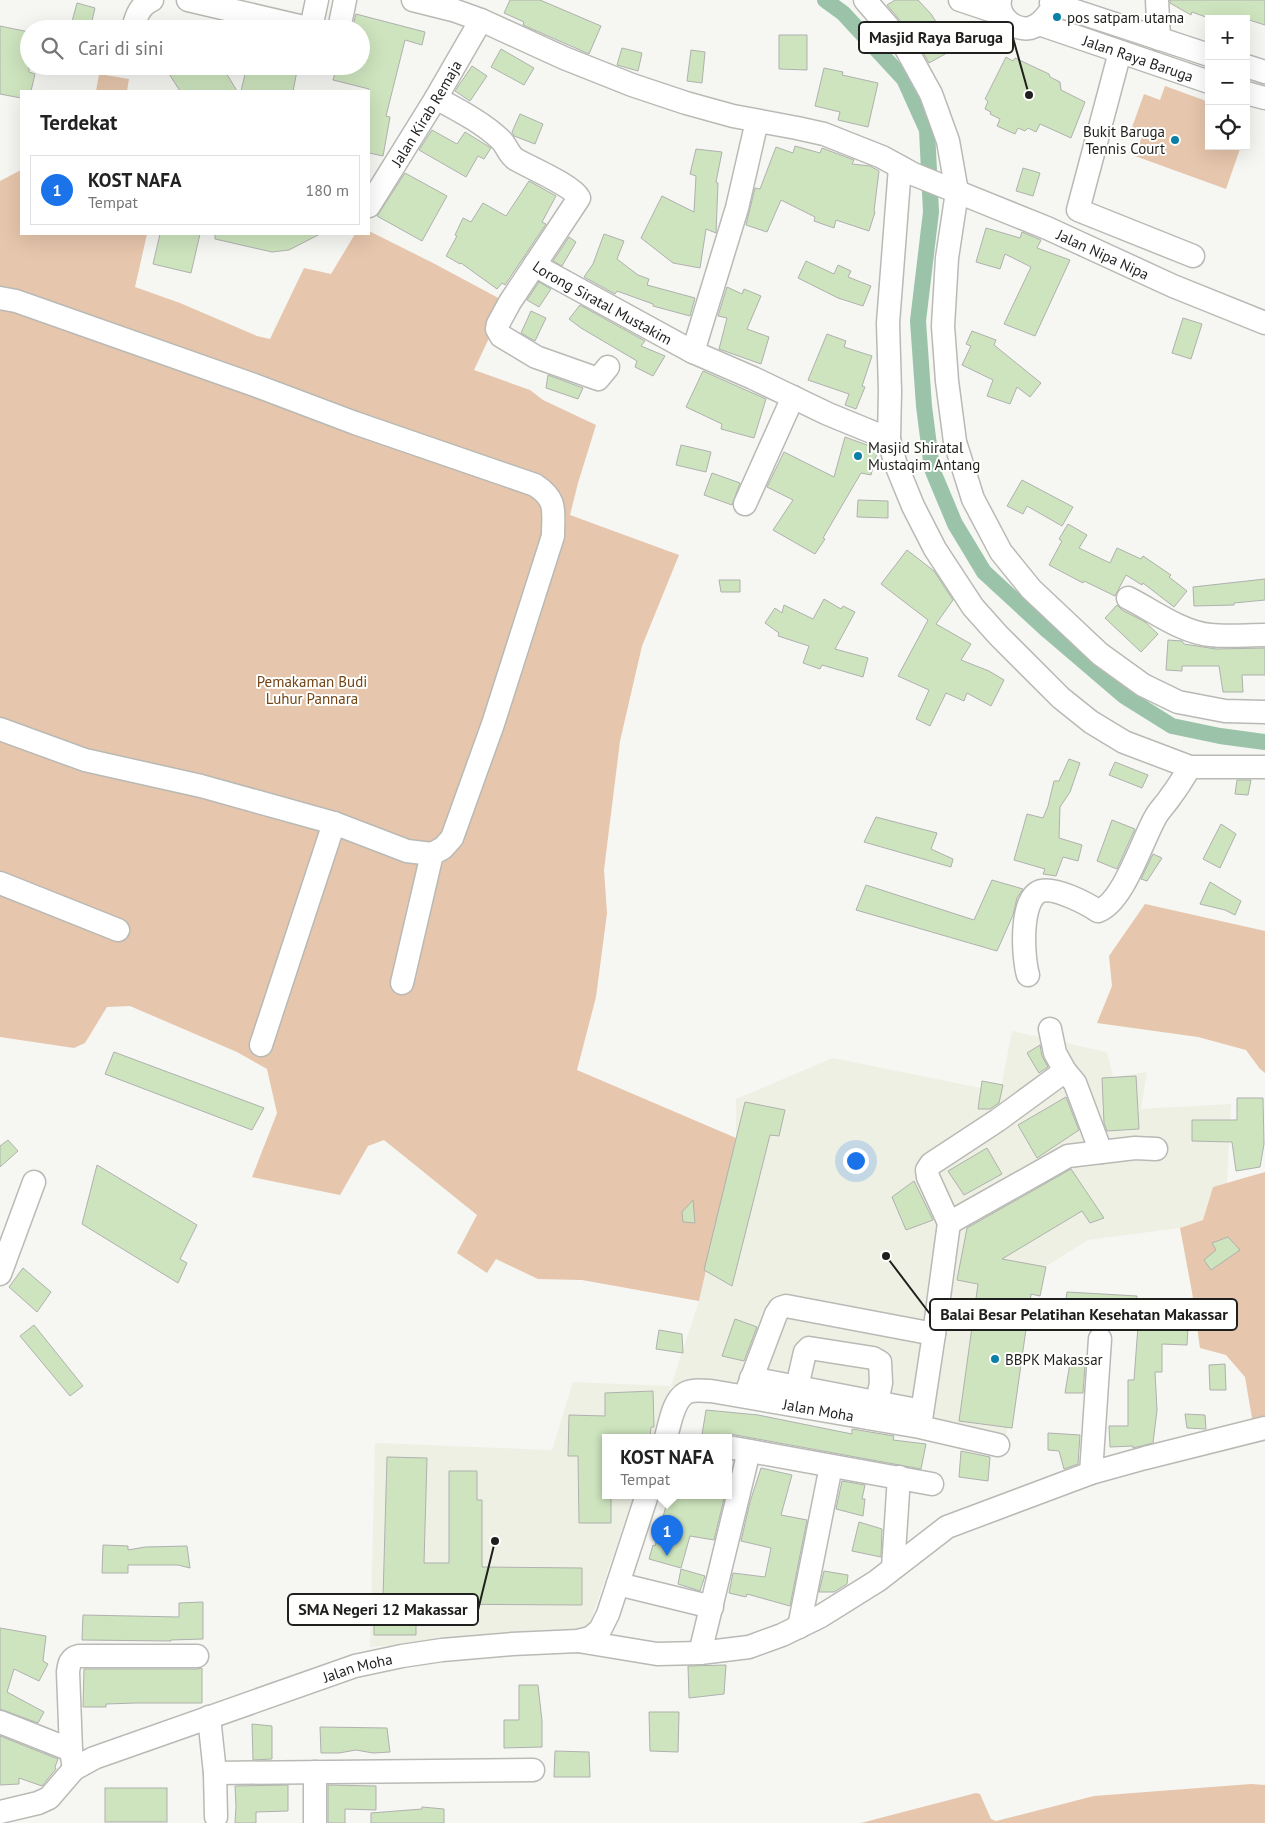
<!DOCTYPE html>
<html lang="id">
<head>
<meta charset="utf-8">
<style>
	:root { --surface:#fff; --page:#f2f2f2; --text:#222; --muted:#767676; --line:#e0e0e0; --accent:#1a73e8 }
	body { margin:0; font-family:"PT Sans",sans-serif; background:var(--page); color:var(--text) }
	.controls { position:absolute; right:15px; top:15px; display:grid; overflow:hidden; border-radius:0px; box-shadow:0 5px 20px #0002 }
	.controls button { width:45px; height:45px; display:grid; place-items:center; padding:0; border:0; border-bottom:1px solid var(--line); background:var(--surface); color:var(--text); font:25px sans-serif }
	.you { position:absolute; left:855px; top:1160px; width:18px; height:18px; margin:-12px; border:4px solid #fff; border-radius:50%; background:#1a73e8; box-shadow:0 0 0 8px #1a73e833 }
	.badge { display:grid; place-items:center; width:32px; height:32px; border-radius:50%; background:var(--accent); color:#fff; font-size:16px; font-weight:700 }
	.pin { position:absolute; translate:-50% -41px; filter:drop-shadow(0 1px 2px #0008) }
	.pin::after { content:''; position:absolute; top:26px; width:18px; height:15px; background:inherit; clip-path:polygon(0 0,100% 0,50% 100%) }
	.popup { position:absolute; left:602px; top:1434px; width:130px; height:65px; box-sizing:border-box; display:grid; place-content:center; border-radius:0px; background:var(--surface); filter:drop-shadow(0 1px 4px #0005); font-size:16px; white-space:nowrap; color:var(--muted) }
	.popup b { font-size:19px; color:var(--text) }
	.popup::after { content:''; position:absolute; left:50%; top:100%; margin-left:-10px; border:10px solid transparent; border-top-color:var(--surface) }
	.list { margin:0; padding:0; list-style:none }
	h2 { display:flex; justify-content:space-between; align-items:center; height:65px; margin:0; padding:0 20px; font-size:21px }
	h2 small { font-size:16px; font-weight:400; color:var(--muted) }
	.list li { display:grid; grid-template-columns:32px 1fr auto; gap:15px; align-items:center; box-sizing:border-box; height:70px; margin:0 10px 10px; padding:0 10px; border:1px solid var(--line); border-radius:0px }
	.list b { display:block; font-size:19px; white-space:nowrap }
	.list p { margin:0; font-size:16px; white-space:nowrap; color:var(--muted) }
	.list em { font-size:16px; font-style:normal; color:var(--muted) }
	.icon { flex:none; width:28px; height:28px; fill:none; stroke:currentColor; stroke-width:2; stroke-linecap:round; stroke-linejoin:round }
	.map { position:relative; flex:none; width:1265px; height:1823px; overflow:hidden }
	.search { position:absolute; background:var(--surface); box-shadow:0 5px 20px #0002; left:20px; top:20px; width:350px; height:55px; display:flex; align-items:center; gap:12px; box-sizing:border-box; padding:0 18px; border-radius:28px; color:var(--muted); font-size:19px }
	.panel { position:absolute; background:var(--surface); box-shadow:0 5px 20px #0002; left:20px; top:90px; width:350px; height:145px; border-radius:0px }
	.map>svg:first-child { display:block }
</style>
</head>
<body>
<div class="map">
<svg width="1265" height="1823" viewBox="0 0 1265 1823">
	<rect width="100%" height="100%" fill="#f6f6f3"/>
	<polygon fill="#eff0e4" points="1012,1031 1107,1052 1113,1077 1147,1072 1141,1109 1231,1104 1227,1183 1213,1188 1203,1220 1180,1228 1088,1240 1037,1272 1002,1457 671,1386 654,1437 606,1437 606,1495 634,1495 587,1631 370,1647 375,1443 552,1450 573,1382 671,1386 699,1301 736,1138 736,1099 833,1058 1000,1092"/>
	<g fill="#e6c6ac">
		<polygon points="99,74 129,79 127,91 96,91"/>
		<polygon points="1165,86 1209,102 1209,146 1241,146 1226,189 1135,156 1143,134 1131,130 1144,94 1160,100"/>
		<polygon points="21,170 21,234 147,234 135,287 180,303 257,336 270,339 304,268 331,274 355,234 369,234 369,231 433,263 515,307 510,322 489,338 474,370 530,390 543,400 596,425 578,483 570,515 679,555 642,646 620,741 604,870 607,913 596,997 577,1070 736,1138 699,1301 582,1280 538,1279 496,1259 487,1273 457,1253 477,1215 384,1140 368,1146 340,1195 252,1177 277,1113 267,1069 237,1052 130,1006 107,1007 85,1043 74,1048 0,1037 0,181"/>
		<polygon points="1145,904 1265,931 1265,1073 1260,1069 1246,1050 1198,1037 1097,1023 1112,986 1109,956"/>
		<polygon points="1265,1172 1265,1433 1252,1418 1245,1377 1226,1355 1200,1348 1192,1292 1180,1228 1203,1220 1213,1187"/>
		<polygon points="1251,1784 1265,1785 1265,1823 861,1823 976,1793 980,1794 991,1819 996,1821 1094,1796"/>
	</g>
	<g fill="none" stroke-linecap="round" stroke-linejoin="round">
		<polyline stroke="#9bc3a9" stroke-width="16" points="825,0 843,13 904,79 927,130 931,212 918,321 924,406 932,469 955,524 984,572 1048,631 1124,696 1172,726 1220,736 1265,742"/>
	</g>
	<g fill="#cde4be" stroke="#afb1ae">
		<polygon points="510,0 540,0 601,26 589,54 523,25 524,22 504,13"/>
		<polygon points="895,0 918,0 931,14 954,49 929,63 914,37 887,5"/>
		<polygon points="1170,0 1265,0 1265,25 1246,19 1211,19 1192,12 1191,15 1170,3"/>
		<polygon points="77,3 95,8 90,29 70,29"/>
		<polygon points="356,14 425,32 422,45 405,40 386,116 390,117 383,156 369,153 369,89 333,80 337,66 361,66 361,28 353,26"/>
		<polygon points="0,26 29,32 29,72 35,74 31,91 21,91 21,98 0,94"/>
		<polygon points="779,35 807,35 807,70 779,69"/>
		<polygon points="622,48 642,53 638,71 617,65"/>
		<polygon points="501,49 534,68 524,85 491,67"/>
		<polygon points="691,50 705,52 702,83 687,81"/>
		<polygon points="1006,57 1013,61 1015,58 1049,74 1050,77 1060,82 1061,90 1085,102 1071,138 1040,124 1036,132 1028,128 1025,131 1018,128 1015,134 997,126 1000,119 990,114 991,112 985,109 988,101 985,99"/>
		<polygon points="164,66 222,66 237,91 180,91"/>
		<polygon points="247,66 298,66 293,91 241,91"/>
		<polygon points="472,66 487,76 470,101 455,91"/>
		<polygon points="824,68 843,72 842,75 878,83 868,127 838,120 840,112 815,106"/>
		<polygon points="520,114 543,124 535,144 514,136 512,132"/>
		<polygon points="432,130 457,144 465,132 491,148 484,159 478,156 466,177 419,150"/>
		<polygon points="795,146 820,153 822,148 854,160 852,164 870,166 879,171 874,211 875,212 869,231 836,220 834,228 814,221 815,217 781,200 767,232 746,225 755,188 760,189 776,147 793,153"/>
		<polygon points="696,149 722,152 716,182 718,183 716,233 706,229 700,268 673,263 641,238 662,196 694,212 696,176 690,174"/>
		<polygon points="1023,168 1040,173 1033,196 1016,191"/>
		<polygon points="405,173 447,196 422,241 377,216"/>
		<polygon points="529,181 556,196 542,222 546,224 505,285 502,283 497,289 461,263 460,264 446,256 457,236 455,235 463,218 471,222 483,203 506,216"/>
		<polygon points="986,228 1020,238 1022,232 1041,240 1037,248 1070,260 1035,336 1004,324 1031,267 1005,254 1000,269 976,262"/>
		<polygon points="160,234 200,234 191,273 153,264"/>
		<polygon points="215,234 320,234 289,250 272,252 215,239"/>
		<polygon points="604,234 624,241 617,259 638,275 649,279 647,285 695,298 690,316 653,306 653,304 617,291 615,294 584,277 593,264"/>
		<polygon points="569,237 576,242 562,266 553,261"/>
		<polygon points="806,261 834,274 838,265 851,271 848,277 871,286 863,306 838,298 798,278"/>
		<polygon points="539,282 551,289 539,307 527,300"/>
		<polygon points="727,287 742,294 744,289 761,296 747,329 769,337 761,364 719,349 727,318 718,316"/>
		<polygon points="580,305 645,341 641,346 665,356 653,376 635,367 637,361 581,328 569,319"/>
		<polygon points="531,311 546,318 535,341 521,333"/>
		<polygon points="1183,318 1202,324 1191,359 1172,353"/>
		<polygon points="972,331 996,340 994,345 1041,383 1030,397 1017,387 1010,404 987,396 993,380 962,365 971,346 966,344"/>
		<polygon points="827,334 846,341 844,347 872,356 862,386 865,387 856,409 845,405 849,394 808,380"/>
		<polygon points="703,371 766,399 754,438 721,429 722,424 686,407"/>
		<polygon points="548,375 583,388 578,399 546,388"/>
		<polygon points="845,437 878,449 871,475 861,473 823,538 825,539 815,554 773,530 793,500 767,487 784,452 834,477"/>
		<polygon points="681,445 711,452 706,472 676,465"/>
		<polygon points="712,473 740,483 732,505 704,495"/>
		<polygon points="1022,480 1073,507 1062,526 1027,506 1023,514 1007,506"/>
		<polygon points="858,500 888,501 888,518 857,517"/>
		<polygon points="1068,524 1087,535 1079,548 1110,563 1117,548 1141,559 1143,556 1171,575 1169,577 1187,591 1174,607 1143,583 1142,585 1126,575 1115,596 1084,581 1083,583 1049,565 1062,541 1059,539"/>
		<polygon points="907,550 934,571 953,600 936,624 971,644 961,660 989,671 1004,680 991,706 967,693 964,701 946,693 930,726 916,719 929,690 898,676 928,620 881,584"/>
		<polygon points="1265,579 1265,600 1234,603 1234,605 1194,606 1193,587"/>
		<polygon points="719,580 740,580 740,592 721,592"/>
		<polygon points="824,599 841,609 843,606 855,612 835,649 868,658 863,677 822,665 820,669 803,663 809,646 778,636 779,633 765,623 775,608 782,613 784,605 813,619"/>
		<polygon points="1117,605 1122,610 1145,622 1158,634 1141,652 1105,618"/>
		<polygon points="1168,640 1182,641 1184,644 1216,649 1265,648 1265,675 1242,675 1243,692 1223,692 1219,666 1182,666 1182,671 1166,670"/>
		<polygon points="1069,759 1080,763 1070,792 1060,807 1059,838 1082,845 1078,861 1063,857 1056,876 1043,874 1045,869 1014,860 1027,814 1043,818 1048,806 1054,781 1059,781"/>
		<polygon points="1115,762 1148,775 1142,788 1109,775"/>
		<polygon points="1237,780 1251,780 1248,795 1235,794"/>
		<polygon points="876,817 937,833 931,849 953,859 951,867 864,842"/>
		<polygon points="1112,820 1135,829 1117,869 1097,861"/>
		<polygon points="1221,824 1236,834 1220,868 1203,859"/>
		<polygon points="1153,854 1162,858 1147,881 1141,879"/>
		<polygon points="992,880 1023,889 1017,898 1013,915 997,951 856,910 866,885 974,920"/>
		<polygon points="1210,882 1241,901 1235,915 1225,910 1200,904"/>
		<polygon points="1040,1045 1042,1056 1048,1067 1039,1073 1027,1053"/>
		<polygon points="114,1052 264,1108 252,1130 105,1074"/>
		<polygon points="1136,1076 1139,1129 1107,1131 1104,1123 1102,1078"/>
		<polygon points="982,1081 1003,1085 999,1103 990,1109 978,1109"/>
		<polygon points="1066,1097 1079,1130 1037,1158 1018,1125"/>
		<polygon points="1237,1098 1263,1098 1264,1144 1260,1167 1236,1171 1232,1142 1192,1141 1192,1120 1237,1120"/>
		<polygon points="745,1102 785,1110 779,1136 770,1135 732,1286 704,1270"/>
		<polygon points="8,1140 18,1151 0,1167 0,1146"/>
		<polygon points="987,1148 1002,1174 964,1195 948,1171"/>
		<polygon points="97,1165 197,1225 180,1259 187,1263 178,1283 82,1224"/>
		<polygon points="1071,1169 1104,1218 1090,1223 1082,1211 1002,1259 1046,1267 1040,1296 1031,1294 1012,1428 959,1421 978,1284 957,1280 967,1228"/>
		<polygon points="914,1181 933,1220 906,1230 892,1197"/>
		<polygon points="693,1200 695,1223 683,1222 682,1212"/>
		<polygon points="1228,1237 1240,1250 1211,1270 1204,1260 1216,1250 1212,1243"/>
		<polygon points="23,1268 51,1292 37,1312 9,1287"/>
		<polygon points="1067,1292 1137,1296 1133,1325 1063,1319"/>
		<polygon points="735,1319 757,1327 744,1361 722,1356"/>
		<polygon points="34,1325 83,1386 70,1396 20,1336"/>
		<polygon points="1169,1325 1188,1326 1187,1345 1162,1344 1162,1372 1155,1372 1157,1410 1153,1443 1133,1448 1133,1446 1110,1447 1109,1426 1128,1426 1128,1380 1134,1380 1138,1326 1169,1328"/>
		<polygon points="659,1330 682,1334 683,1353 656,1349"/>
		<polygon points="1070,1363 1085,1365 1083,1393 1065,1393"/>
		<polygon points="1225,1364 1226,1390 1210,1390 1209,1365"/>
		<polygon points="653,1391 654,1427 651,1427 650,1437 606,1437 606,1495 611,1495 611,1523 579,1523 578,1456 568,1456 569,1415 605,1416 605,1393"/>
		<polygon points="706,1410 758,1415 852,1434 852,1429 894,1436 893,1440 926,1444 921,1469 730,1434 724,1435 720,1437 702,1435"/>
		<polygon points="1185,1414 1205,1415 1206,1429 1187,1428"/>
		<polygon points="1048,1433 1080,1435 1078,1464 1064,1469 1059,1451 1048,1450"/>
		<polygon points="961,1451 990,1457 988,1481 959,1477"/>
		<polygon points="387,1457 427,1458 424,1563 449,1563 449,1471 477,1471 477,1500 482,1500 482,1567 582,1568 582,1605 416,1604 416,1635 374,1635 374,1598 383,1598"/>
		<polygon points="761,1468 792,1475 781,1515 807,1520 790,1606 747,1594 746,1597 729,1593 733,1573 765,1577 771,1548 741,1541 750,1502"/>
		<polygon points="842,1481 865,1485 862,1499 865,1499 863,1516 836,1509"/>
		<polygon points="669,1495 725,1495 714,1540 690,1536 681,1568 649,1559 653,1545 655,1546"/>
		<polygon points="859,1522 882,1529 881,1557 852,1551"/>
		<polygon points="103,1545 128,1546 128,1550 145,1547 187,1546 190,1568 178,1565 128,1565 128,1573 102,1573"/>
		<polygon points="681,1569 705,1576 700,1591 678,1584"/>
		<polygon points="824,1571 848,1575 847,1584 834,1592 819,1592"/>
		<polygon points="203,1602 203,1639 171,1640 171,1641 82,1640 83,1615 179,1617 179,1603"/>
		<polygon points="0,1628 46,1636 43,1661 48,1664 39,1681 14,1669 7,1692 44,1712 38,1723 0,1709"/>
		<polygon points="726,1665 724,1694 689,1698 688,1666"/>
		<polygon points="202,1668 202,1703 136,1703 106,1704 106,1707 83,1707 84,1669 197,1669"/>
		<polygon points="519,1685 538,1685 542,1721 542,1747 504,1748 504,1720 519,1720"/>
		<polygon points="649,1712 679,1712 678,1752 650,1751"/>
		<polygon points="252,1724 272,1726 272,1759 253,1760"/>
		<polygon points="320,1727 387,1728 390,1752 373,1753 356,1750 339,1753 321,1753"/>
		<polygon points="0,1736 58,1759 55,1767 56,1769 42,1786 19,1778 19,1784 0,1785"/>
		<polygon points="555,1751 589,1752 590,1777 554,1777"/>
		<polygon points="288,1785 288,1811 256,1812 256,1823 235,1823 236,1806 235,1786"/>
		<polygon points="328,1785 376,1786 376,1810 345,1809 345,1823 328,1823"/>
		<rect x="105" y="1788" width="62" height="34"/>
		<polygon points="422,1807 444,1809 444,1823 371,1823 371,1813 422,1809"/>
	</g>
	<g fill="none" stroke-linecap="round" stroke-linejoin="round">
		<g stroke="#b9b9b5" stroke-width="25">
			<g id="minor">
				<polyline points="188,0 312,29"/>
				<path id="s1" d="M413,0L453,10L481,20L564,58L632,85L686,103L733,116L797,128L824,134L882,157L913,174L1047,228L1173,286L1265,323"/>
				<polyline points="865,0 904,45 931,94 948,141 957,192 947,258 943,326 947,381 955,442 973,499 1001,552 1031,589 1100,654 1143,685 1178,702 1225,711 1265,712"/>
				<polyline points="960,0 1002,14"/>
				<path d="M1000,0C997,16 1014,31 1030,28C1038,26 1043,21 1048,14"/>
				<polyline points="1157,0 1159,39"/>
				<polyline points="1051,3 1209,55"/>
				<path id="s2" d="M1039,24L1209,82"/>
				<polyline points="311,28 317,0"/>
				<path d="M133,29C136,16 140,5 152,0"/>
				<polyline points="339,29 345,0"/>
				<polyline points="1120,52 1078,210 1193,256"/>
				<polyline points="1246,66 1265,72"/>
				<polyline points="1246,93 1265,98"/>
				<path d="M436,98C458,110 482,122 501,140C507,146 509,156 517,160C531,168 573,186 579,198L510,302L498,324L497,329L501,336L536,357L598,379L608,367"/>
				<polyline points="900,167 888,323 890,391 889,439 895,462 913,506 935,549 973,607 998,635 1061,698 1091,722 1124,742 1190,767 1265,767"/>
				<path id="s3" d="M369,206L436,98L481,20"/>
				<path id="s4" d="M535,264L545,271L693,352L753,378L828,414L889,439"/>
				<path d="M0,298L16,301L257,386L355,423L535,485C558,500 553,511 553,536L493,724L452,838L443,848L432,854L407,851L334,823L201,786L85,760L0,729"/>
				<polyline points="693,352 737,208 757,121"/>
				<polyline points="745,504 793,397"/>
				<path d="M1128,598C1154,611 1181,632 1210,635C1228,637 1247,635 1265,635"/>
				<polyline points="0,883 118,930"/>
				<path d="M1028,975C1023,958 1019,898 1041,891C1055,887 1086,903 1098,911C1123,903 1142,841 1155,818C1159,810 1166,804 1171,796C1178,787 1184,777 1190,767"/>
				<polyline points="402,983 432,854"/>
				<polyline points="1050,1029 1055,1053 1065,1071 1075,1083 1101,1152"/>
				<polyline points="261,1045 334,823"/>
				<polyline points="949,1223 1068,1156 1135,1148 1156,1149"/>
				<polyline points="0,1274 34,1182"/>
				<polyline points="751,1378 922,1411"/>
				<polyline points="797,1387 805,1352 809,1348 873,1358 880,1362 881,1383 877,1402"/>
				<polyline points="745,1396 776,1314 780,1308 786,1306 934,1334 949,1223 928,1177 927,1170 931,1164 998,1120 1065,1071"/>
				<polyline points="920,1426 934,1334"/>
				<path id="s5" d="M666,1437C670,1424 673,1400 686,1393C693,1389 703,1391 711,1391L920,1427L998,1445"/>
				<polyline points="728,1447 932,1484"/>
				<polyline points="1091,1473 1100,1339"/>
				<polyline points="893,1568 899,1477"/>
				<polyline points="618,1584 712,1607"/>
				<polyline points="799,1627 831,1466"/>
				<polyline points="578,1641 657,1654 700,1653 749,1647 782,1635 821,1616 877,1581 947,1527 1091,1473 1145,1458 1265,1428"/>
				<polyline points="700,1653 749,1451"/>
				<polyline points="209,1717 215,1773 216,1817"/>
				<polyline points="0,1722 71,1750"/>
				<path d="M74,1769L71,1750L68,1672C69,1664 70,1658 79,1656H197"/>
				<polyline points="315,1772 315,1823"/>
				<polyline points="215,1773 533,1770"/>
				<path id="s6" d="M0,1812L38,1803L49,1798L74,1769L94,1758L355,1666L402,1656L442,1650L512,1644L578,1641L590,1638L600,1630L608,1614L647,1495"/>
			</g>
		</g>
		<use href="#minor" stroke="#fff" stroke-width="22"/>
	</g>
	<g fill="#0a80a6" stroke="#fffffe" stroke-width="2">
		<circle cx="1057" cy="17" r="5"/>
		<circle cx="1175" cy="140" r="5"/>
		<circle cx="858" cy="456" r="5"/>
		<circle cx="995" cy="1359" r="5"/>
	</g>
	<g text-anchor="middle" dominant-baseline="central" stroke-width="4" stroke-linejoin="round" paint-order="stroke">
		<g font-size="15" fill="#1f1f1e" stroke="#fffffe" text-anchor="start">
			<text x="1067" y="17">pos satpam utama</text>
			<text x="1165" y="131" text-anchor="end">Bukit Baruga<tspan x="1165" dy="17">Tennis Court</tspan></text>
			<text x="868" y="447">Masjid Shiratal<tspan x="868" dy="17">Mustaqim Antang</tspan></text>
			<text x="1005" y="1359">BBPK Makassar</text>
		</g>
		<g font-size="15" fill="#1f1f1e" stroke="#fffffe">
			<text stroke="none"><textPath href="#s2" startOffset="105">Jalan Raya Baruga</textPath></text>
			<text stroke="none"><textPath href="#s3" startOffset="109">Jalan Kirab Remaja</textPath></text>
			<text stroke="none"><textPath href="#s1" startOffset="738">Jalan Nipa Nipa</textPath></text>
			<text stroke="none"><textPath href="#s4" startOffset="78">Lorong Siratal Mustakim</textPath></text>
			<text stroke="none"><textPath href="#s5" startOffset="184">Jalan Moha</textPath></text>
			<text stroke="none"><textPath href="#s6" startOffset="391">Jalan Moha</textPath></text>
		</g>
		<g font-size="15" fill="#714315" stroke="#fffffe">
			<text x="312" y="681">Pemakaman Budi<tspan x="312" dy="17">Luhur Pannara</tspan></text>
		</g>
	</g>
	<path fill="none" stroke="#1f1f1e" stroke-width="2" d="M1029 95L1013 38M886 1256L930 1314M495 1541L478 1610"/>
	<g fill="#1f1f1e" stroke="#fffffe" stroke-width="2">
		<circle cx="1029" cy="95" r="5"/>
		<circle cx="886" cy="1256" r="5"/>
		<circle cx="495" cy="1541" r="5"/>
	</g>
	<g fill="#fffffe" stroke="#1f1f1e" stroke-width="2">
		<rect x="859" y="22" width="154" height="31" rx="5"/>
		<rect x="930" y="1299" width="307" height="31" rx="5"/>
		<rect x="288" y="1594" width="190" height="31" rx="5"/>
	</g>
	<g font-size="16" text-anchor="middle" font-weight="bold" fill="#1f1f1e">
		<text x="936" y="43">Masjid Raya Baruga</text>
		<text x="1084" y="1320">Balai Besar Pelatihan Kesehatan Makassar</text>
		<text x="383" y="1615">SMA Negeri 12 Makassar</text>
	</g>
</svg>
<div class="controls">
<button>+</button>
<button>−</button>
<button><svg class="icon" aria-label="locate" viewBox="0 0 24 24"><circle cx="12" cy="12" r="6"/><path d="M12 2v4M12 18v4M2 12h4M18 12h4"/></svg></button>
</div>
<div class="you"></div>
<div class="pin badge" style="left:667px;top:1556px">1</div>
<div class="popup"><b>KOST NAFA</b>Tempat</div>
<div class="search"><svg class="icon" aria-label="search" viewBox="0 0 24 24"><circle cx="10" cy="10" r="6"/><path d="M15 15l6 6"/></svg>Cari di sini</div>
<section class="panel">
<h2>Terdekat<small></small></h2>
<ul class="list">
<li><span class="badge">1</span><div><b>KOST NAFA</b><p>Tempat</p></div><em>180 m</em></li>
</ul>
</section>
</div>
</body>
</html>
